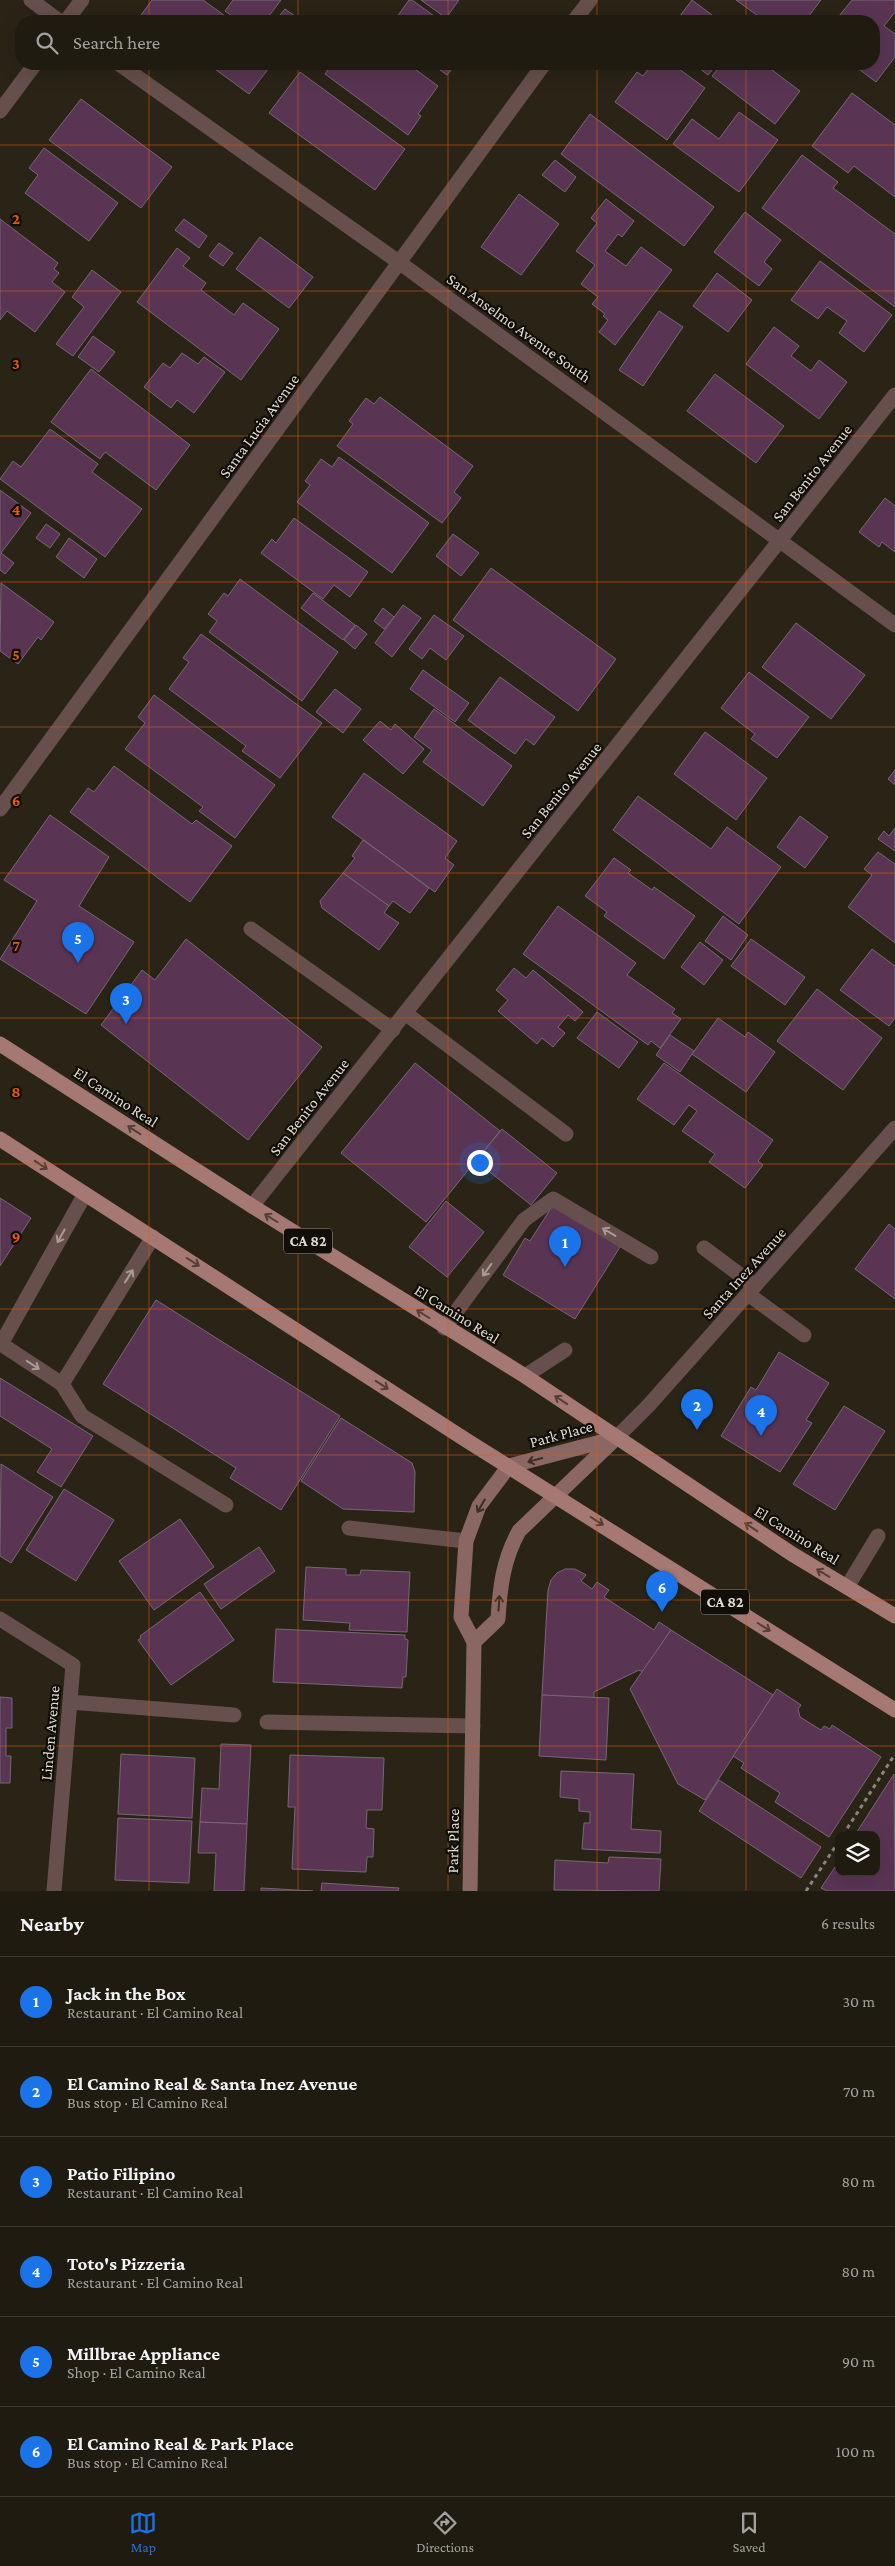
<!DOCTYPE html>
<html lang="en">
<head>
<meta charset="utf-8">
<style>
	:root { --surface:#201b11; --page:#28241a; --text:#f1f3f6; --muted:#a2a19f; --line:#3d3931; --accent:#1a73e8 }
	body { margin:0; font-family:"Crimson Pro",serif; background:var(--page); color:var(--text) }
	.controls { position:absolute; right:15px; bottom:15px; display:grid; overflow:hidden; border-radius:10px; box-shadow:0 5px 20px #0002 }
	.controls button { width:45px; height:45px; display:grid; place-items:center; padding:0; border:0; border-bottom:1px solid var(--line); background:var(--surface); color:var(--text); font:25px sans-serif }
	.you { position:absolute; left:479px; top:1162px; width:18px; height:18px; margin:-12px; border:4px solid #fff; border-radius:50%; background:#1a73e8; box-shadow:0 0 0 8px #1a73e833 }
	.badge { display:grid; place-items:center; width:32px; height:32px; border-radius:50%; background:var(--accent); color:#fff; font-size:16px; font-weight:700 }
	.pin { position:absolute; translate:-50% -41px; filter:drop-shadow(0 1px 2px #0008) }
	.pin::after { content:''; position:absolute; top:26px; width:18px; height:15px; background:inherit; clip-path:polygon(0 0,100% 0,50% 100%) }
	.list { margin:0; padding:0; list-style:none }
	h2 { display:flex; justify-content:space-between; align-items:center; height:65px; margin:0; padding:0 20px; font-size:21px }
	h2 small { font-size:16px; font-weight:400; color:var(--muted) }
	.list li { display:grid; grid-template-columns:32px 1fr auto; gap:15px; align-items:center; box-sizing:border-box; height:90px; padding:0 20px; border-top:1px solid var(--line) }
	.list b { display:block; font-size:19px; white-space:nowrap }
	.list p { margin:0; font-size:16px; white-space:nowrap; color:var(--muted) }
	.list em { font-size:16px; font-style:normal; color:var(--muted) }
	.icon { flex:none; width:28px; height:28px; fill:none; stroke:currentColor; stroke-width:2; stroke-linecap:round; stroke-linejoin:round }
	.map { position:relative; flex:none; width:895px; height:1891px; overflow:hidden }
	.search { position:absolute; background:var(--surface); box-shadow:0 5px 20px #0002; left:15px; right:15px; top:15px; height:55px; display:flex; align-items:center; gap:12px; box-sizing:border-box; padding:0 18px; border-radius:20px; color:var(--muted); font-size:19px }
	.sheet { height:605px; background:var(--surface) }
	nav { display:flex; justify-content:space-around; align-items:center; box-sizing:border-box; height:70px; border-top:1px solid var(--line); background:var(--surface); font-size:14px; color:var(--muted) }
	nav a { display:grid; justify-items:center; gap:2px }
	nav .on { color:var(--accent) }
	.map>svg:first-child { display:block }
</style>
</head>
<body>
<div class="map">
<svg width="895" height="1891" viewBox="0 0 895 1891">
	<rect width="100%" height="100%" fill="#2a2417"/>
	<g fill="#593553" stroke="#766773">
		<polygon points="152,0 203,0 232,21 149,21 141,15"/>
		<polygon points="233,0 281,0 265,21 239,21 225,11"/>
		<polygon points="409,0 412,0 441,21 394,21"/>
		<polygon points="421,0 459,0 446,18"/>
		<polygon points="692,0 720,21 676,21"/>
		<polygon points="736,0 821,0 805,21 765,21"/>
		<polygon points="852,0 895,0 895,12 884,26 895,34 895,57 876,82 852,64 874,64 874,21 835,21"/>
		<polygon points="285,9 302,21 275,21"/>
		<polygon points="208,64 272,64 249,94"/>
		<polygon points="332,64 408,64 438,86 418,114 421,116 408,135 325,74"/>
		<polygon points="432,64 456,64 447,75"/>
		<polygon points="652,64 672,64 705,88 667,140 615,102 637,72 643,76"/>
		<polygon points="694,64 717,64 708,75"/>
		<polygon points="722,64 764,64 800,91 775,124 712,76"/>
		<polygon points="300,72 405,149 375,190 269,113"/>
		<polygon points="852,93 895,125 895,197 854,166 848,173 812,146"/>
		<polygon points="81,99 172,167 141,208 49,140"/>
		<polygon points="739,112 778,140 739,192 673,144 692,119 719,139"/>
		<polygon points="590,114 714,207 684,246 561,154"/>
		<polygon points="44,148 118,203 89,241 25,193 38,175 29,168"/>
		<polygon points="802,155 838,182 833,188 895,234 895,307 762,208"/>
		<polygon points="555,160 576,177 565,192 542,175"/>
		<polygon points="519,194 559,224 521,275 481,247"/>
		<polygon points="606,199 634,221 622,237 618,234 605,251 626,266 641,247 672,270 615,345 599,332 608,320 603,316 605,314 592,304 598,297 581,284 595,265 576,251 597,223 591,218"/>
		<polygon points="745,212 781,240 764,262 772,269 759,286 714,252"/>
		<polygon points="0,219 58,263 54,269 59,273 52,282 65,292 35,332 7,311 0,320"/>
		<polygon points="184,219 207,236 199,248 175,230"/>
		<polygon points="260,237 313,277 289,308 236,269"/>
		<polygon points="219,243 233,253 223,266 209,256"/>
		<polygon points="177,248 190,258 183,266 206,283 201,290 234,315 243,303 279,329 241,380 137,302"/>
		<polygon points="820,261 892,315 864,352 839,333 847,321 827,307 818,319 791,300"/>
		<polygon points="92,270 121,292 73,356 56,344 84,307 72,297"/>
		<polygon points="717,273 752,300 728,332 693,306"/>
		<polygon points="659,311 683,327 643,386 619,370"/>
		<polygon points="774,327 799,346 791,356 811,371 819,360 847,382 819,419 746,364"/>
		<polygon points="93,336 115,352 99,372 78,357"/>
		<polygon points="182,353 198,364 204,357 225,372 194,413 177,400 171,408 144,387 163,363 170,368"/>
		<polygon points="91,369 190,445 156,490 105,452 100,459 51,422"/>
		<polygon points="715,374 784,426 756,463 687,411"/>
		<polygon points="380,397 473,466 454,492 461,498 442,523 337,446 353,424 349,421 366,398 374,404"/>
		<polygon points="50,429 98,464 92,472 142,509 105,557 0,479 13,461 21,467"/>
		<polygon points="339,457 429,523 392,573 297,502 310,485 305,481 321,459 332,467"/>
		<polygon points="0,490 31,513 1,553 14,563 5,574 0,570"/>
		<polygon points="885,498 895,506 895,552 882,542 879,547 859,532"/>
		<polygon points="294,518 368,572 350,597 334,585 323,599 261,553 272,539 276,543"/>
		<polygon points="46,524 60,534 50,548 36,538"/>
		<polygon points="453,534 479,553 461,576 436,556"/>
		<polygon points="69,538 97,559 84,578 56,557"/>
		<polygon points="491,568 616,659 578,711 453,620"/>
		<polygon points="240,579 338,652 302,701 209,632 217,621 208,614 224,593 228,596"/>
		<polygon points="1,583 54,622 41,640 38,637 18,664 0,651"/>
		<polygon points="313,593 355,625 343,640 301,608"/>
		<polygon points="403,605 421,618 392,657 375,643"/>
		<polygon points="383,608 394,617 384,629 374,621"/>
		<polygon points="434,615 464,636 446,660 430,648 422,659 409,649"/>
		<polygon points="796,623 865,675 831,719 762,667"/>
		<polygon points="356,625 367,634 355,649 344,640"/>
		<polygon points="201,634 322,723 280,778 242,751 246,746 169,689 189,662 183,658"/>
		<polygon points="423,670 469,703 455,722 410,689"/>
		<polygon points="749,672 809,717 777,758 751,739 755,734 721,708"/>
		<polygon points="500,677 555,717 534,745 526,739 515,754 468,720"/>
		<polygon points="335,689 361,709 343,733 316,712"/>
		<polygon points="154,695 275,785 235,838 199,811 203,807 125,749 145,723 138,717"/>
		<polygon points="434,709 512,766 483,806 423,762 432,750 414,737"/>
		<polygon points="380,721 391,730 395,724 424,749 403,774 363,740"/>
		<polygon points="705,732 767,778 736,820 674,774"/>
		<polygon points="114,766 192,824 196,820 232,846 190,902 70,812 88,788 94,792"/>
		<polygon points="895,770 895,785 888,779"/>
		<polygon points="364,773 457,841 445,858 454,865 435,892 332,817"/>
		<polygon points="638,796 711,849 727,827 781,867 739,924 613,830"/>
		<polygon points="50,815 109,857 79,906 134,942 86,1014 0,959 37,901 4,880"/>
		<polygon points="800,816 828,837 805,868 777,847"/>
		<polygon points="895,828 895,851 878,839 884,831 889,836"/>
		<polygon points="363,840 429,888 410,913 393,901 389,906 343,873 355,858 352,856"/>
		<polygon points="878,852 895,864 895,943 848,907 872,875 864,869"/>
		<polygon points="614,858 631,870 628,873 652,890 654,887 695,916 664,959 604,916 607,912 585,896"/>
		<polygon points="343,873 389,906 384,913 399,923 379,950 322,908 320,901"/>
		<polygon points="558,906 636,963 627,975 675,1009 672,1013 681,1019 660,1048 651,1041 648,1045 523,954"/>
		<polygon points="723,916 748,935 731,960 705,941"/>
		<polygon points="186,939 322,1047 248,1140 101,1025 142,970 155,980"/>
		<polygon points="751,939 805,977 785,1005 731,966"/>
		<polygon points="700,942 723,960 704,985 681,967"/>
		<polygon points="872,949 895,966 895,1018 889,1026 840,990"/>
		<polygon points="514,968 526,978 533,970 583,1012 575,1021 568,1015 558,1027 565,1033 553,1047 542,1038 537,1044 498,1011 508,1000 496,990"/>
		<polygon points="817,989 882,1038 843,1090 777,1041"/>
		<polygon points="597,1012 638,1042 619,1068 577,1038"/>
		<polygon points="718,1018 745,1037 748,1032 775,1052 746,1092 692,1054"/>
		<polygon points="670,1035 694,1051 680,1072 656,1055"/>
		<polygon points="415,1063 500,1131 426,1222 341,1153"/>
		<polygon points="664,1063 773,1140 758,1161 763,1165 745,1188 709,1162 715,1154 682,1131 697,1111 689,1105 674,1125 637,1099"/>
		<polygon points="502,1129 557,1173 531,1205 476,1161"/>
		<polygon points="0,1198 31,1218 0,1266"/>
		<polygon points="446,1201 484,1232 447,1277 409,1247"/>
		<polygon points="553,1205 620,1247 575,1319 503,1275 525,1238 530,1241"/>
		<polygon points="889,1224 895,1229 895,1299 855,1269"/>
		<polygon points="156,1300 340,1416 281,1510 230,1478 236,1468 103,1384"/>
		<polygon points="779,1352 829,1383 806,1420 812,1423 780,1472 721,1436 751,1387 756,1390"/>
		<polygon points="0,1378 93,1436 61,1487 37,1472 52,1449 0,1416"/>
		<polygon points="844,1406 885,1431 835,1510 793,1484"/>
		<polygon points="341,1418 412,1463 415,1472 414,1512 343,1509 301,1481"/>
		<polygon points="1,1464 53,1497 11,1563 0,1556"/>
		<polygon points="64,1489 114,1520 76,1581 26,1550"/>
		<polygon points="180,1519 214,1567 154,1610 119,1561"/>
		<polygon points="259,1547 275,1571 221,1609 204,1584"/>
		<polygon points="306,1567 346,1569 346,1575 360,1575 361,1570 410,1572 407,1632 349,1630 350,1623 303,1620"/>
		<polygon points="565,1569 575,1569 586,1575 581,1581 592,1589 597,1582 609,1590 604,1597 654,1630 659,1622 671,1630 643,1672 639,1670 594,1692 594,1698 542,1695 548,1590 551,1580 557,1573"/>
		<polygon points="200,1592 234,1640 171,1685 138,1640 141,1638 140,1636"/>
		<polygon points="276,1629 405,1635 405,1639 408,1640 406,1677 403,1677 402,1688 273,1682"/>
		<polygon points="671,1630 773,1695 705,1800 678,1784 630,1689"/>
		<polygon points="777,1689 801,1705 798,1709 800,1717 821,1730 824,1726 830,1729 832,1725 881,1757 829,1837 775,1802 780,1793 741,1768 744,1763 733,1756"/>
		<polygon points="542,1695 609,1698 606,1760 539,1756"/>
		<polygon points="0,1697 12,1698 12,1728 6,1728 6,1756 11,1756 10,1783 0,1783"/>
		<polygon points="221,1744 251,1745 247,1824 200,1822 202,1788 219,1789"/>
		<polygon points="121,1754 195,1758 192,1818 118,1814"/>
		<polygon points="290,1755 384,1758 382,1810 367,1810 366,1828 374,1829 373,1857 367,1857 366,1872 292,1869 295,1807 288,1807"/>
		<polygon points="561,1771 634,1774 631,1829 661,1831 660,1853 582,1849 584,1823 590,1823 590,1812 579,1811 579,1799 560,1797"/>
		<polygon points="894,1774 895,1891 827,1891 821,1888 839,1861 839,1872 876,1872 876,1835 855,1835"/>
		<polygon points="719,1780 821,1847 801,1878 699,1811"/>
		<polygon points="118,1818 192,1821 189,1883 115,1880"/>
		<polygon points="200,1822 247,1824 244,1891 214,1891 216,1853 198,1853"/>
		<polygon points="609,1857 661,1859 659,1891 554,1890 555,1860 608,1863"/>
		<polygon points="322,1883 399,1888 398,1891 321,1891"/>
		<polygon points="261,1888 313,1891 261,1891"/>
	</g>
	<g fill="none" stroke-linecap="round" stroke-linejoin="round">
		<g stroke="#8b867c" stroke-width="3" stroke-dasharray="4 4" stroke-linecap="butt">
			<polyline points="843,1835 895,1754"/>
			<polyline points="806,1891 839,1841"/>
		</g>
		<g stroke="#664f4d" stroke-width="15">
			<polyline points="251,929 393,1030"/>
			<polyline points="405,1013 566,1134"/>
			<polyline points="85,1194 1,1344 62,1384 153,1237"/>
			<polyline points="704,1248 755,1286"/>
			<polyline points="748,1294 804,1335"/>
			<polyline points="444,1328 524,1220 553,1199 651,1257"/>
			<polyline points="525,1376 565,1350"/>
			<polyline points="62,1384 82,1416 226,1505"/>
			<polyline points="349,1528 466,1541"/>
			<polyline points="847,1587 878,1536"/>
			<polyline points="70,1702 234,1715"/>
			<polyline points="267,1722 473,1726"/>
		</g>
		<g stroke="#664f4d" stroke-width="15">
			<polyline points="31,0 59,21"/>
			<polyline points="66,21 82,0"/>
			<polyline points="574,21 590,0"/>
			<polyline points="119,64 400,263 895,625"/>
			<polyline points="0,111 35,64"/>
			<polyline points="0,809 544,64"/>
			<polyline points="252,1206 895,395"/>
			<polyline points="616,1438 649,1405 895,1128"/>
			<polyline points="0,1619 73,1665 54,1891"/>
		</g>
		<g stroke="#8a6762" stroke-width="15">
			<path d="M474,1642L498,1619C500,1587 503,1560 519,1531L614,1440"/>
			<polyline points="470,1891 474,1642 461,1617 466,1541 479,1506 509,1466 616,1438"/>
		</g>
		<g stroke="#a67873" stroke-width="15">
			<polyline points="0,1044 252,1206 525,1376 792,1554 895,1616"/>
			<polyline points="0,1139 466,1440 895,1710"/>
		</g>
	</g>
	<defs><path id="oneway-shaft" d="M-6 0H5M1.5-3L5.5 0L1.5 3" fill="none" stroke-width="1.6" stroke-linecap="round" stroke-linejoin="round" transform="scale(1.25)"/></defs>
	<g stroke="#543e38">
		<use href="#oneway-shaft" transform="translate(134 1130) rotate(-147)"/>
		<use href="#oneway-shaft" transform="translate(41 1165) rotate(33)"/>
		<use href="#oneway-shaft" transform="translate(271 1218) rotate(-148)"/>
		<use href="#oneway-shaft" transform="translate(193 1262) rotate(32)"/>
		<use href="#oneway-shaft" transform="translate(423 1314) rotate(-148)"/>
		<use href="#oneway-shaft" transform="translate(382 1385) rotate(33)"/>
		<use href="#oneway-shaft" transform="translate(561 1400) rotate(-146)"/>
		<use href="#oneway-shaft" transform="translate(597 1521) rotate(32)"/>
		<use href="#oneway-shaft" transform="translate(751 1527) rotate(-147)"/>
		<use href="#oneway-shaft" transform="translate(823 1573) rotate(-149)"/>
		<use href="#oneway-shaft" transform="translate(764 1627) rotate(32)"/>
	</g>
	<g stroke="#a89b96">
		<use href="#oneway-shaft" transform="translate(609 1232) rotate(-149)"/>
		<use href="#oneway-shaft" transform="translate(61 1236) rotate(119)"/>
		<use href="#oneway-shaft" transform="translate(487 1270) rotate(126)"/>
		<use href="#oneway-shaft" transform="translate(129 1276) rotate(-58)"/>
		<use href="#oneway-shaft" transform="translate(33 1365) rotate(33)"/>
	</g>
	<g stroke="#3b2d28">
		<use href="#oneway-shaft" transform="translate(535 1460) rotate(165)"/>
		<use href="#oneway-shaft" transform="translate(481 1506) rotate(120)"/>
		<use href="#oneway-shaft" transform="translate(499 1603) rotate(-86)"/>
	</g>
	<path fill="none" stroke="#e8590c" stroke-width="1" stroke-opacity="0.55" d="M149,0V21M298,0V21M448,0V21M597,0V21M746,0V21M149,64V1891M298,64V1891M448,64V1891M597,64V1891M746,64V1891M0,145H895M0,291H895M0,436H895M0,582H895M0,727H895M0,873H895M0,1018H895M0,1164H895M0,1309H895M0,1455H895M0,1600H895M0,1746H895"/>
	<g text-anchor="middle" dominant-baseline="central" stroke-width="4.5" stroke-linejoin="round" paint-order="stroke">
		<g fill="#110e08" stroke="#a09d95" stroke-width="1">
			<rect x="284" y="1228.5" width="48" height="25" rx="4"/>
			<rect x="701" y="1589.5" width="48" height="25" rx="4"/>
		</g>
		<g font-size="15" font-weight="bold" fill="#dedad2">
			<text x="308" y="1241">CA 82</text>
			<text x="725" y="1602">CA 82</text>
		</g>
		<g font-size="16" fill="#dedad2" stroke="#110e08">
			<text transform="translate(519 328) rotate(36)">San Anselmo Avenue South</text>
			<text transform="translate(259 426) rotate(-54)">Santa Lucia Avenue</text>
			<text transform="translate(812 473) rotate(-52)">San Benito Avenue</text>
			<text transform="translate(561 790) rotate(-51)">San Benito Avenue</text>
			<text transform="translate(116 1097) rotate(33)">El Camino Real</text>
			<text transform="translate(309 1107) rotate(-52)">San Benito Avenue</text>
			<text transform="translate(744 1273) rotate(-48)">Santa Inez Avenue</text>
			<text transform="translate(457 1314) rotate(32)">El Camino Real</text>
			<text transform="translate(561 1434) rotate(-15)">Park Place</text>
			<text transform="translate(797 1535) rotate(32)">El Camino Real</text>
			<text transform="translate(50 1733) rotate(-85)">Linden Avenue</text>
			<text transform="translate(453 1841) rotate(-89)">Park Place</text>
		</g>
	</g>
	<g font-size="16" text-anchor="middle" font-weight="bold" fill="#e8590c" stroke="#110e08" stroke-width="4.5" stroke-linejoin="round" paint-order="stroke">
		<text x="16" y="224">2</text>
		<text x="16" y="369">3</text>
		<text x="16" y="515">4</text>
		<text x="16" y="660">5</text>
		<text x="16" y="806">6</text>
		<text x="16" y="951">7</text>
		<text x="16" y="1097">8</text>
		<text x="16" y="1242">9</text>
	</g>
</svg>
<div class="controls">
<button><svg class="icon" aria-label="layers" viewBox="0 0 24 24"><path d="M12 4l9 5-9 5-9-5zM3 14l9 5 9-5"/></svg></button>
</div>
<div class="you"></div>
<div class="pin badge" style="left:565px;top:1267px">1</div>
<div class="pin badge" style="left:697px;top:1430px">2</div>
<div class="pin badge" style="left:126px;top:1024px">3</div>
<div class="pin badge" style="left:761px;top:1436px">4</div>
<div class="pin badge" style="left:78px;top:963px">5</div>
<div class="pin badge" style="left:662px;top:1612px">6</div>
<div class="search"><svg class="icon" aria-label="search" viewBox="0 0 24 24"><circle cx="10" cy="10" r="6"/><path d="M15 15l6 6"/></svg>Search here</div>
</div>
<section class="sheet">
<h2>Nearby<small>6 results</small></h2>
<ul class="list">
<li><span class="badge">1</span><div><b>Jack in the Box</b><p>Restaurant · El Camino Real</p></div><em>30 m</em></li>
<li><span class="badge">2</span><div><b>El Camino Real &amp; Santa Inez Avenue</b><p>Bus stop · El Camino Real</p></div><em>70 m</em></li>
<li><span class="badge">3</span><div><b>Patio Filipino</b><p>Restaurant · El Camino Real</p></div><em>80 m</em></li>
<li><span class="badge">4</span><div><b>Toto's Pizzeria</b><p>Restaurant · El Camino Real</p></div><em>80 m</em></li>
<li><span class="badge">5</span><div><b>Millbrae Appliance</b><p>Shop · El Camino Real</p></div><em>90 m</em></li>
<li><span class="badge">6</span><div><b>El Camino Real &amp; Park Place</b><p>Bus stop · El Camino Real</p></div><em>100 m</em></li>
</ul>
</section>
<nav>
<a class="on"><svg class="icon" aria-label="map" viewBox="0 0 24 24"><path d="M3 6l6-2 6 2 6-2v14l-6 2-6-2-6 2zM9 4v14M15 6v14"/></svg>Map</a>
<a><svg class="icon" aria-label="directions" viewBox="0 0 24 24"><path d="M12 3l9 9-9 9-9-9zM9 14v-3h6M13 9l2 2-2 2"/></svg>Directions</a>
<a><svg class="icon" aria-label="saved" viewBox="0 0 24 24"><path d="M7 4h10v16l-5-4-5 4z"/></svg>Saved</a>
</nav>
</body>
</html>
